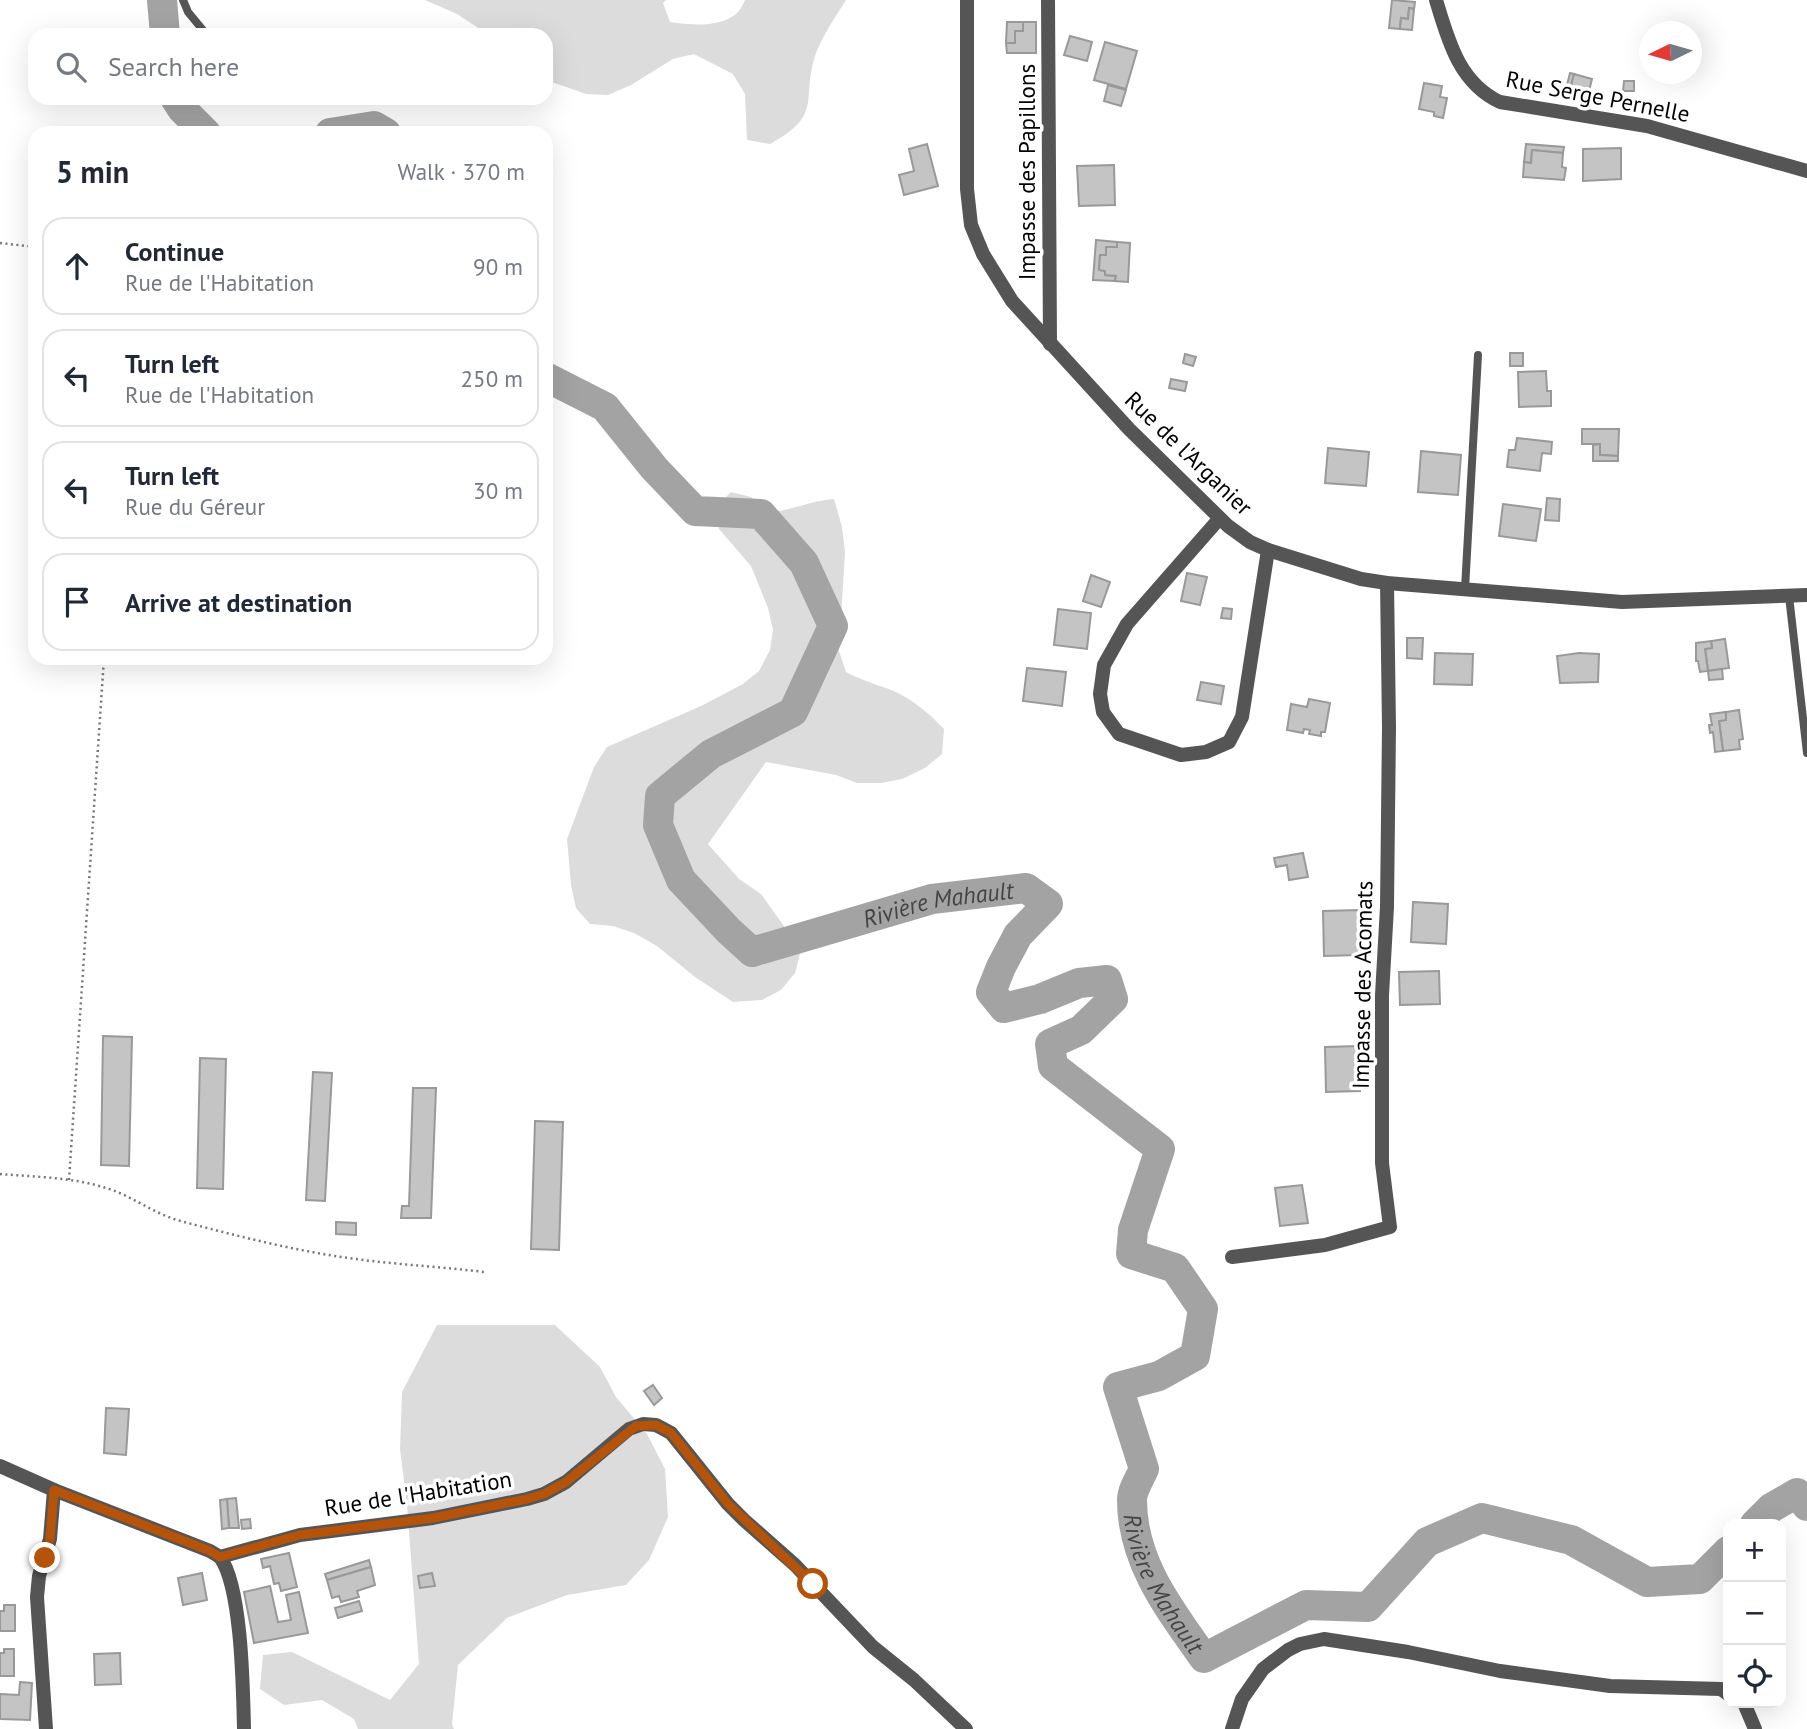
<!DOCTYPE html>
<html lang="en">
<head>
<meta charset="utf-8">
<style>
	:root { --surface:#fff; --page:#f2f2f3; --text:#1f2937; --muted:#747a83; --line:#e0e1e3 }
	body { margin:0; font-family:"PT Sans",sans-serif; background:var(--page); color:var(--text) }
	.controls { position:absolute; right:21px; bottom:21px; display:grid; overflow:hidden; border-radius:14px; box-shadow:0 7px 28px #0002 }
	.controls button { width:63px; height:63px; display:grid; place-items:center; padding:0; border:0; border-bottom:2px solid var(--line); background:var(--surface); color:var(--text); font:35px sans-serif }
	.compass { position:absolute; left:1639px; top:21px; width:63px; height:63px; border-radius:50%; background:var(--surface); box-shadow:0 7px 28px #0002; rotate:265deg }
	.stop { position:absolute; width:21px; height:21px; margin:-16px; border:5px solid #b45309; border-radius:50%; background:#fff }
	.stop.end { background:#b45309; border-color:#fff; box-shadow:0 2px 7px #0008 }
	.list { margin:0; padding:0; list-style:none }
	h2 { display:flex; justify-content:space-between; align-items:center; height:91px; margin:0; padding:0 28px; font-size:30px }
	h2 small { font-size:23px; font-weight:400; color:var(--muted) }
	.list li { display:grid; grid-template-columns:46px 1fr auto; gap:21px; align-items:center; box-sizing:border-box; height:98px; margin:0 14px 14px; padding:0 14px; border:2px solid var(--line); border-radius:21px }
	.list b { display:block; font-size:26px; white-space:nowrap }
	.list p { margin:0; font-size:23px; white-space:nowrap; color:var(--muted) }
	.list em { font-size:23px; font-style:normal; color:var(--muted) }
	.icon { flex:none; width:38px; height:38px; fill:none; stroke:currentColor; stroke-width:2; stroke-linecap:round; stroke-linejoin:round }
	.map { position:relative; flex:none; width:1807px; height:1729px; overflow:hidden }
	.search { position:absolute; background:var(--surface); box-shadow:0 7px 28px #0002; left:28px; top:28px; width:525px; height:77px; display:flex; align-items:center; gap:18px; box-sizing:border-box; padding:0 24px; border-radius:21px; color:var(--muted); font-size:26px }
	.panel { position:absolute; background:var(--surface); box-shadow:0 7px 28px #0002; left:28px; top:126px; width:525px; height:539px; border-radius:21px }
	.map>svg:first-child { display:block }
</style>
</head>
<body>
<div class="map">
<svg width="1807" height="1729" viewBox="0 0 1807 1729">
	<rect width="100%" height="100%" fill="#fff"/>
	<g fill="#dcdcdc">
		<path d="M425,0H666L663,3L670,22C691,25 718,28 736,14C740,11 743,4 745,0H846C836,16 823,35 816,53C800,100 825,114 770,144L747,140L745,94L733,74L694,54L673,59L631,85L608,95L586,94L546,80V35H489L457,14Z"/>
		<path d="M731,492L751,497L770,512C795,510 809,501 834,499L842,527L845,552L839,651L846,672C859,679 872,683 886,688C909,696 928,712 944,729L942,754L925,768L902,779L881,783H857L836,775L766,762L708,844L739,879L761,894L801,950L795,973L781,990L762,1000L733,1002L695,977L657,946L634,933L613,926L590,924L576,908L571,885L567,839L594,767L607,747L701,706L743,684L759,671L770,650L773,630L768,608L751,566L719,529L714,509Z"/>
		<polygon points="437,1325 555,1325 600,1367 616,1397 647,1434 665,1469 668,1517 649,1560 626,1585 567,1595 507,1618 458,1665 452,1724 454,1729 358,1729 354,1719 322,1700 284,1705 260,1689 263,1655 292,1652 390,1700 419,1664 407,1505 400,1449 402,1392"/>
	</g>
	<g fill="none" stroke-linecap="round" stroke-linejoin="round">
		<g stroke="#a3a3a3" stroke-width="30">
			<polyline points="162,0 165,35"/>
			<polyline points="175,98 182,109 206,133"/>
			<polyline points="330,133 374,126 386,133"/>
			<path id="s1" d="M546,377L605,407L654,468L695,511L761,514L804,563L833,626L793,712L711,754L660,796L658,825L681,880L729,931L752,952L932,899L1026,888L1048,904L1018,935L1001,967L991,992L1004,1008L1040,999L1079,983L1107,980L1113,999L1081,1030L1050,1044L1053,1066L1160,1149L1133,1230L1131,1254L1175,1268L1203,1309L1195,1356L1159,1376L1118,1387L1144,1469C1140,1478 1132,1490 1132,1500C1132,1562 1170,1610 1204,1658L1306,1605L1368,1607L1427,1542L1482,1518L1571,1540L1647,1582L1700,1579L1728,1551"/>
			<polyline points="1755,1524 1771,1508 1797,1493 1807,1506"/>
		</g>
	</g>
	<g fill="#c4c4c4" stroke="#999" stroke-width="2">
		<polygon points="1392,0 1415,2 1414,9 1409,8 1408,19 1401,18 1400,29 1389,28"/>
		<polygon points="1409,8 1414,9 1412,30 1400,29 1401,18 1408,19"/>
		<polygon points="1007,22 1023,22 1023,31 1015,31 1015,43 1006,43"/>
		<polygon points="1023,22 1036,22 1036,53 1007,53 1006,43 1015,43 1015,31 1023,31"/>
		<polygon points="1070,36 1092,42 1087,61 1064,55"/>
		<polygon points="1105,42 1137,51 1126,89 1094,80"/>
		<polygon points="1570,73 1574,74 1570,90 1566,89"/>
		<polygon points="1574,74 1592,79 1588,95 1570,90"/>
		<polygon points="1624,81 1634,81 1634,91 1623,91"/>
		<polygon points="1424,83 1442,86 1440,97 1447,98 1443,118 1434,116 1434,112 1419,109"/>
		<polygon points="1108,85 1126,90 1121,106 1104,101"/>
		<polygon points="927,144 938,186 904,195 899,175 914,171 909,149"/>
		<polygon points="1526,144 1564,147 1563,153 1532,150 1531,163 1524,162"/>
		<polygon points="1621,148 1621,179 1583,181 1583,149"/>
		<polygon points="1532,150 1563,153 1562,167 1566,168 1564,180 1523,177 1524,162 1531,163"/>
		<polygon points="1114,165 1115,205 1079,206 1077,166"/>
		<polygon points="1096,240 1117,242 1117,247 1106,247 1106,255 1100,255 1099,270 1105,271 1105,275 1116,276 1115,281 1093,280"/>
		<polygon points="1117,242 1130,243 1128,282 1115,281 1116,276 1105,275 1105,271 1099,270 1100,255 1106,255 1106,247 1117,247"/>
		<rect x="1510" y="353" width="13" height="13"/>
		<polygon points="1185,354 1196,357 1193,366 1183,363"/>
		<polygon points="1546,371 1547,391 1551,391 1551,406 1519,407 1518,372"/>
		<polygon points="1171,379 1187,382 1185,391 1169,388"/>
		<polygon points="1582,429 1619,429 1618,456 1600,455 1600,444 1582,444"/>
		<polygon points="1517,438 1552,442 1551,454 1542,453 1540,471 1507,467 1509,450 1515,450"/>
		<polygon points="1600,444 1600,455 1618,456 1618,461 1593,461 1593,445"/>
		<polygon points="1328,448 1369,452 1366,486 1325,483"/>
		<polygon points="1421,451 1461,455 1458,495 1418,492"/>
		<polygon points="1547,498 1560,499 1559,521 1545,520"/>
		<polygon points="1503,504 1541,509 1536,541 1499,536"/>
		<polygon points="1187,573 1207,577 1200,605 1181,601"/>
		<polygon points="1091,575 1110,582 1101,607 1083,601"/>
		<polygon points="1223,608 1232,609 1231,619 1221,618"/>
		<polygon points="1058,609 1091,613 1087,649 1054,645"/>
		<polygon points="1407,638 1423,638 1422,659 1407,658"/>
		<polygon points="1725,639 1729,668 1708,671 1705,649 1712,648 1711,641"/>
		<polygon points="1711,641 1712,648 1705,649 1708,671 1700,672 1698,661 1696,661 1696,643"/>
		<polygon points="1435,653 1473,654 1472,685 1434,684"/>
		<polygon points="1579,653 1599,654 1598,682 1560,683 1557,656"/>
		<polygon points="1027,668 1066,672 1062,706 1023,701"/>
		<polygon points="1722,669 1723,679 1709,680 1708,671"/>
		<polygon points="1201,682 1224,686 1221,704 1197,700"/>
		<polygon points="1309,699 1330,703 1325,732 1321,732 1321,736 1309,734 1310,730 1304,729 1303,733 1287,730 1291,704 1307,707"/>
		<polygon points="1739,710 1743,739 1739,740 1740,749 1723,751 1719,721 1726,720 1726,712"/>
		<polygon points="1726,712 1726,720 1719,721 1723,751 1715,752 1713,732 1710,733 1709,725 1712,725 1710,714"/>
		<polygon points="1303,853 1308,877 1289,880 1287,865 1276,867 1274,858"/>
		<polygon points="1413,902 1448,904 1446,944 1411,942"/>
		<polygon points="1359,910 1360,955 1324,956 1323,911"/>
		<polygon points="1439,971 1440,1004 1400,1005 1399,972"/>
		<polygon points="103,1036 132,1037 129,1166 101,1165"/>
		<polygon points="1358,1046 1360,1091 1326,1092 1325,1047"/>
		<polygon points="200,1058 226,1059 223,1189 197,1188"/>
		<polygon points="313,1072 332,1073 325,1201 306,1200"/>
		<polygon points="413,1088 436,1088 431,1218 401,1218 402,1206 409,1206"/>
		<polygon points="535,1121 563,1122 559,1250 531,1249"/>
		<polygon points="1302,1185 1308,1223 1280,1226 1275,1188"/>
		<polygon points="336,1222 356,1223 356,1235 336,1234"/>
		<polygon points="653,1385 662,1398 654,1405 644,1391"/>
		<polygon points="106,1408 129,1409 126,1455 104,1453"/>
		<polygon points="236,1498 239,1528 229,1528 227,1499"/>
		<polygon points="227,1499 229,1528 222,1529 220,1500"/>
		<polygon points="250,1519 251,1528 242,1529 241,1520"/>
		<polygon points="289,1553 297,1587 281,1591 279,1583 274,1584 270,1566 263,1568 261,1559"/>
		<polygon points="369,1560 371,1567 327,1580 325,1574"/>
		<polygon points="371,1567 375,1585 357,1591 359,1597 341,1602 339,1596 332,1598 327,1580"/>
		<polygon points="202,1573 207,1600 183,1605 178,1578"/>
		<polygon points="432,1573 435,1586 420,1588 418,1576"/>
		<polygon points="270,1586 278,1622 291,1620 286,1595 299,1592 308,1633 254,1643 244,1592"/>
		<polygon points="359,1601 362,1611 338,1618 335,1608"/>
		<polygon points="4,1605 15,1605 15,1631 0,1631 0,1611 4,1611"/>
		<polygon points="4,1649 14,1649 14,1676 0,1676 0,1653 4,1653"/>
		<polygon points="120,1653 121,1684 95,1685 94,1654"/>
		<polygon points="20,1682 32,1683 30,1720 0,1719 0,1694 19,1695"/>
	</g>
	<g fill="none" stroke-linecap="round" stroke-linejoin="round">
		<g stroke="#777" stroke-width="2.5" stroke-dasharray="2 3.5" stroke-linecap="butt">
			<polyline points="0,243 35,247"/>
			<path d="M0,1174C35,1177 72,1177 106,1188C133,1196 155,1215 184,1222C234,1235 284,1248 335,1256C384,1264 434,1266 484,1272"/>
			<polyline points="69,1180 104,658"/>
		</g>
		<g stroke="#555" stroke-width="8">
			<polyline points="183,0 188,12 207,35"/>
			<polyline points="1465,589 1478,355"/>
			<polyline points="1789,596 1807,753"/>
		</g>
		<g stroke="#555" stroke-width="14">
			<polyline points="967,0 967,189 971,225 983,254 1012,301 1129,429 1228,526 1250,542 1268,550 1361,579 1387,583 1622,602 1807,595"/>
			<polyline points="1048,0 1050,344"/>
			<path d="M1436,0C1448,40 1459,83 1500,102L1647,126L1807,171"/>
			<polyline points="1219,519 1127,624 1104,665 1100,694 1103,712 1119,734 1181,755 1206,752 1229,742 1242,717 1268,550"/>
			<polyline points="1232,1257 1325,1245 1390,1227 1382,1163 1382,995 1387,907 1389,727 1387,583"/>
			<polyline points="0,1466 54,1490 210,1551 220,1557 300,1535 433,1518 527,1499 544,1494 566,1482 629,1429 643,1424 656,1425 671,1433 728,1504 744,1520 795,1565 873,1647 914,1680 966,1729"/>
			<path d="M220,1557C242,1587 243,1690 244,1729"/>
			<polyline points="1744,1703 1755,1729"/>
			<polyline points="46,1729 37,1597 39,1576 50,1539 54,1490"/>
			<polyline points="1232,1729 1242,1699 1263,1669 1288,1650 1300,1644 1324,1639 1408,1652 1500,1671 1610,1686 1721,1689 1728,1694"/>
		</g>
	</g>
	<g fill="none" stroke-linecap="round" stroke-linejoin="round">
		<polyline stroke="#b45309" stroke-width="9" points="45,1558 50,1539 54,1490 210,1551 220,1557 300,1535 433,1518 527,1499 544,1494 566,1482 636,1426 656,1425 671,1433 728,1504 813,1584"/>
	</g>
	<g text-anchor="middle" dominant-baseline="central" stroke-width="7" stroke-linejoin="round" paint-order="stroke">
		<g font-size="23" fill="#000" stroke="#fff">
			<text transform="translate(1598 96) rotate(11)">Rue Serge Pernelle</text>
			<text transform="translate(1026 172) rotate(-90)">Impasse des Papillons</text>
			<text transform="translate(1189 453) rotate(44)">Rue de l'Arganier</text>
			<text transform="translate(1362 985) rotate(-89)">Impasse des Acomats</text>
			<text transform="translate(418 1493) rotate(-9)">Rue de l'Habitation</text>
		</g>
		<g font-size="24" font-style="italic" fill="#444" stroke="#fff">
			<text stroke="none"><textPath href="#s1" startOffset="1040">Rivière Mahault</textPath></text>
			<text stroke="none"><textPath href="#s1" startOffset="2194">Rivière Mahault</textPath></text>
		</g>
	</g>
</svg>
<div class="controls">
<button>+</button>
<button>−</button>
<button><svg class="icon" aria-label="locate" viewBox="0 0 24 24"><circle cx="12" cy="12" r="6"/><path d="M12 2v4M12 18v4M2 12h4M18 12h4"/></svg></button>
</div>
<svg class="compass" viewBox="-18 -18 36 36"><path d="M0-13l5 13h-10z" fill="#e53935"/><path d="M0 13l5-13h-10z" fill="#747a83"/></svg>
<div class="stop" style="left:813px;top:1584px"></div>
<div class="stop end" style="left:45px;top:1558px"></div>
<div class="search"><svg class="icon" aria-label="search" viewBox="0 0 24 24"><circle cx="10" cy="10" r="6"/><path d="M15 15l6 6"/></svg>Search here</div>
<section class="panel">
<h2>5 min<small>Walk · 370 m</small></h2>
<ul class="list">
<li><svg class="icon" aria-label="ahead" viewBox="0 0 24 24"><path d="M12 20V5M6 11l6-6 6 6"/></svg><div><b>Continue</b><p>Rue de l'Habitation</p></div><em>90 m</em></li>
<li><svg class="icon" aria-label="left" viewBox="0 0 24 24"><path d="M17 20v-9H6M10 6l-5 5 5 5"/></svg><div><b>Turn left</b><p>Rue de l'Habitation</p></div><em>250 m</em></li>
<li><svg class="icon" aria-label="left" viewBox="0 0 24 24"><path d="M17 20v-9H6M10 6l-5 5 5 5"/></svg><div><b>Turn left</b><p>Rue du Géreur</p></div><em>30 m</em></li>
<li><svg class="icon" aria-label="arrive" viewBox="0 0 24 24"><path d="M6 21V4h12l-3 4 3 4H6"/></svg><div><b>Arrive at destination</b></div></li>
</ul>
</section>
</div>
</body>
</html>
